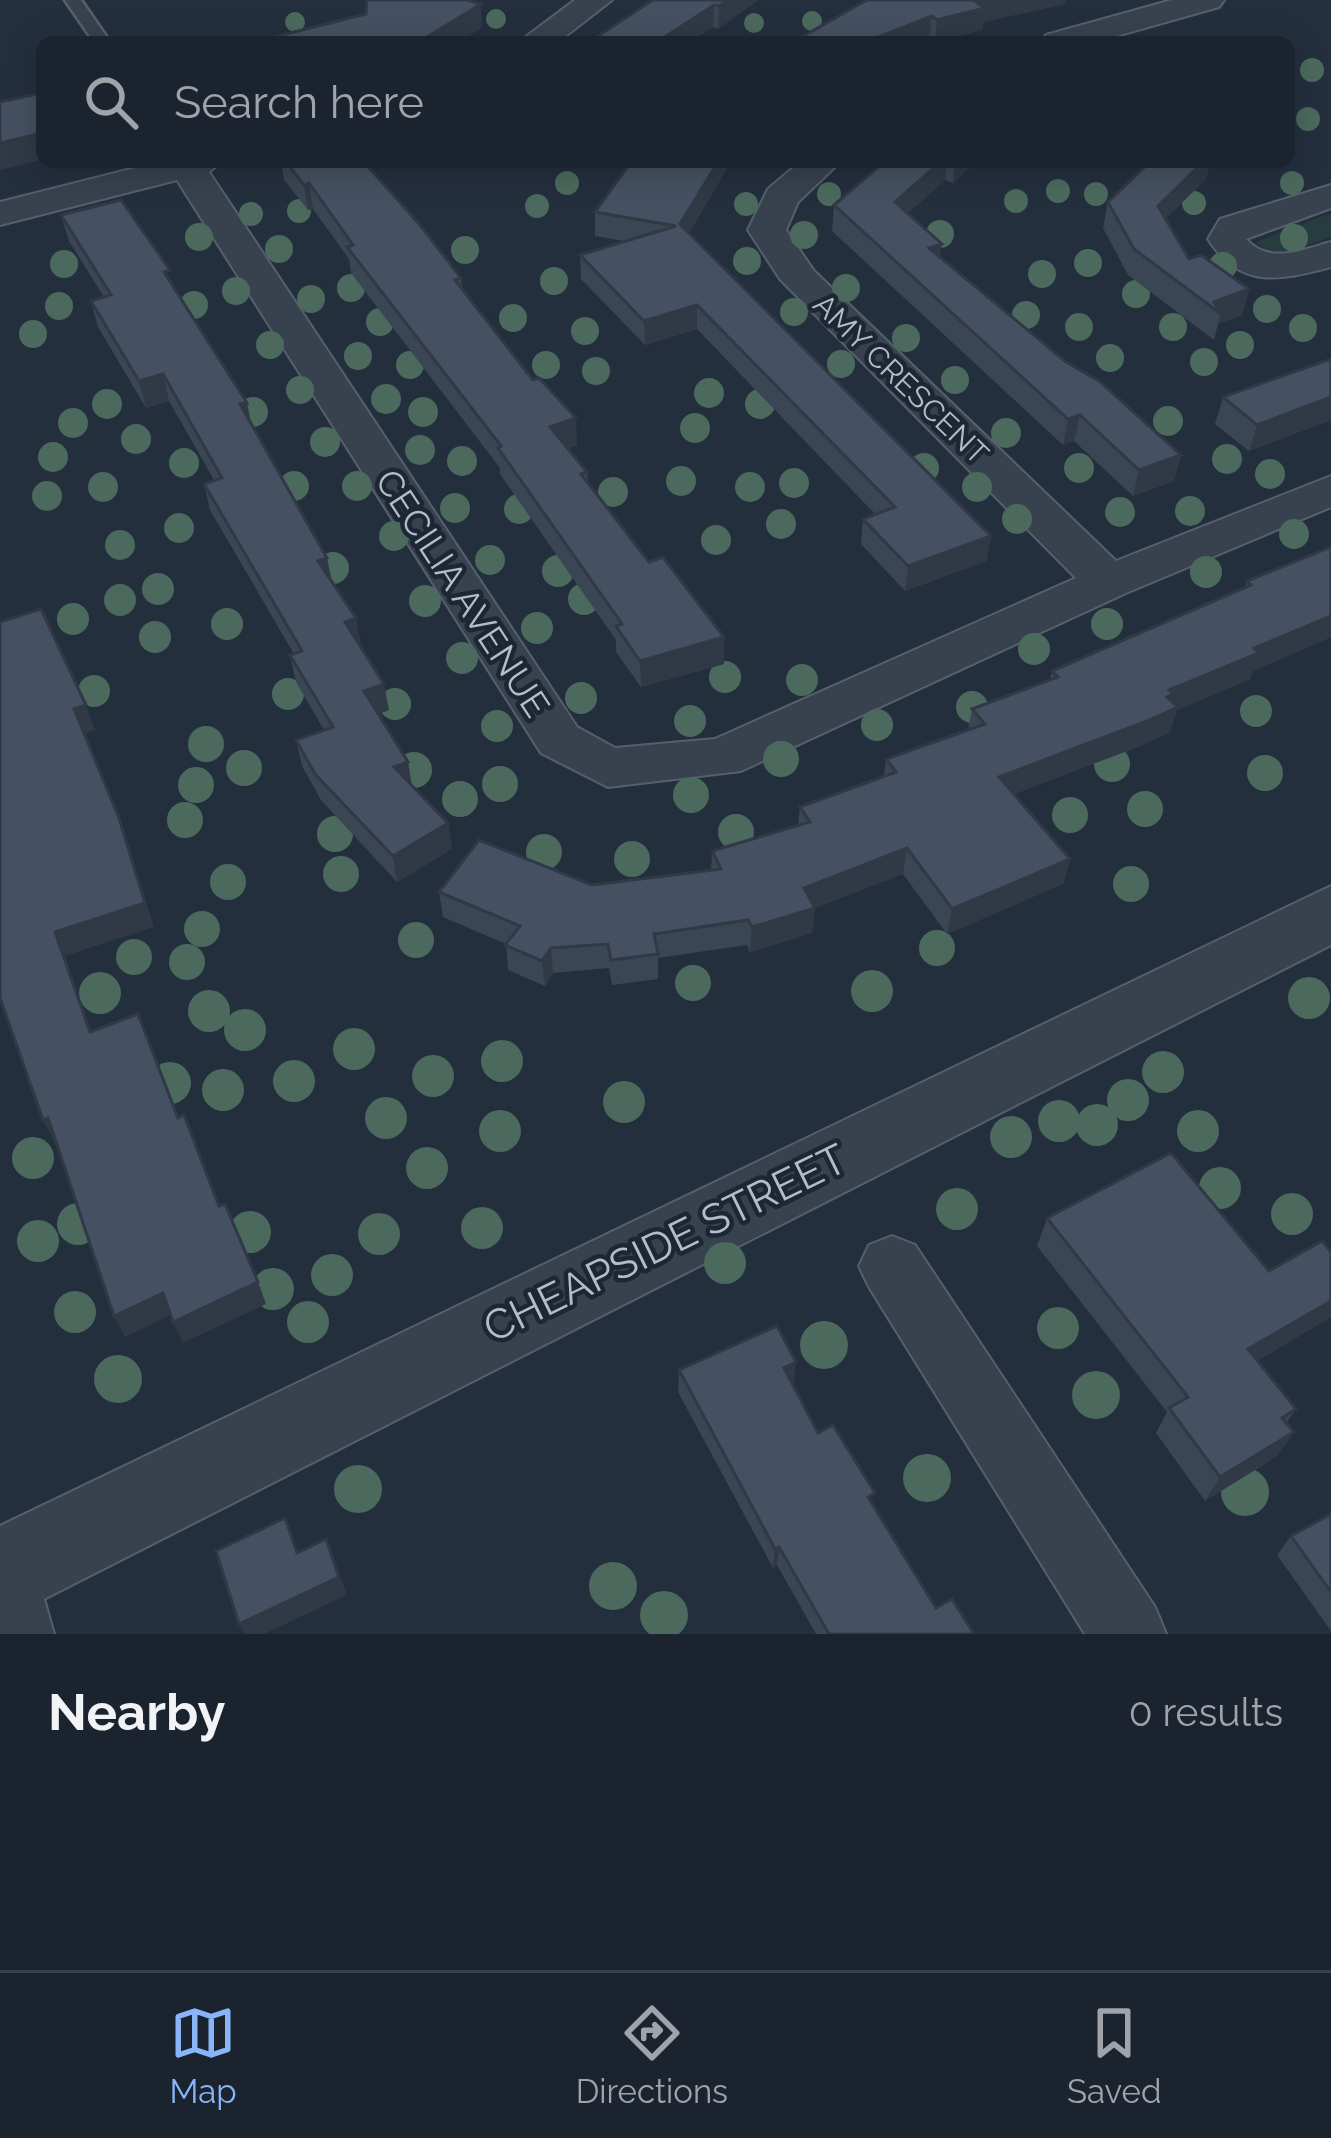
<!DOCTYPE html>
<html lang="en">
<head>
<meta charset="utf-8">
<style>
	:root { --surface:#1b232e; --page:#282f3a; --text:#f1f3f6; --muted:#a0a4aa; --line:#39404a; --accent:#8ab4f8 }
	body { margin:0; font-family:Raleway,sans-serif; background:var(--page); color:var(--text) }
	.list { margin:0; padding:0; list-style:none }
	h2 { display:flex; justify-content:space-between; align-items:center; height:156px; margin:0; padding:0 48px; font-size:51px }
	h2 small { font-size:39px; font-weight:400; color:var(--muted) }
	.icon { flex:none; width:66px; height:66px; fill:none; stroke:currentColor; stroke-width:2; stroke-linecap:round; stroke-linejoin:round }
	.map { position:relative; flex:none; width:1331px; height:1634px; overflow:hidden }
	.search { position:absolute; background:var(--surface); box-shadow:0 6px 30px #0003; left:36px; right:36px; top:36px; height:132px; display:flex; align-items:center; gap:30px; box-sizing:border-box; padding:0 42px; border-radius:18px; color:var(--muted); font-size:45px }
	.sheet { height:336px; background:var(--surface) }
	nav { display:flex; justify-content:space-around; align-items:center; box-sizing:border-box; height:168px; border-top:3px solid var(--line); background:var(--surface); font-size:33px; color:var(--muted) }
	nav a { display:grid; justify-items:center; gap:6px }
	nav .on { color:var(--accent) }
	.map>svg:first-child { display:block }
</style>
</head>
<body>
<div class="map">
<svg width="1331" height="1634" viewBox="0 0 1331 1634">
	<rect width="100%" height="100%" fill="#242f3e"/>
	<path fill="#263c3f" d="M1331,213V237C1308,244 1274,264 1256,242Z"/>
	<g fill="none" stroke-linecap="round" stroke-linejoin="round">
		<g stroke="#565f6c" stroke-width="5">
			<polygon id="service" points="65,0 81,0 110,42 94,42"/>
		</g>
		<g stroke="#565f6c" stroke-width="4">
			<g id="minor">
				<polygon points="575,0 612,0 558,42 519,42"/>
				<polygon points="1172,0 1224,0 1219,7 1095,42 1041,42 1046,35"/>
				<polygon points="159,162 221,162 209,172 577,727 615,748 715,739 1076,578 780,279 748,230 768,189 800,162 840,162 798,202 786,230 814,271 1116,561 1331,476 1331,507 1126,593 741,771 608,787 541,753 177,180 0,225 0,202"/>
				<path d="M1331,185V208L1246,239C1270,265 1301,250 1331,242V267C1279,281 1240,289 1208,239L1220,219Z"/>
				<polygon points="892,1236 915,1245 1155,1607 1166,1634 1085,1634 869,1287 859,1266 869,1245"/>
			</g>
		</g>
		<g stroke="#565f6c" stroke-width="4">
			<polygon id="tertiary" points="1331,886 1331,945 44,1599 54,1634 0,1634 0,1526"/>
		</g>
		<use href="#service" fill="#38414e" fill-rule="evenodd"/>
		<use href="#minor" fill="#38414e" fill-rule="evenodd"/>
		<use href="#tertiary" fill="#38414e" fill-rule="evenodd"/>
	</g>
	<g fill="#4b6a5d">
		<circle cx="496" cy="19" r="10"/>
		<circle cx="812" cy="21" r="10"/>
		<circle cx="295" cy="22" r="10"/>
		<circle cx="754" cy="23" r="10"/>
		<circle cx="1312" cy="70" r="12"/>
		<circle cx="1308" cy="119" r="12"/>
		<circle cx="567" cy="183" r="12"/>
		<circle cx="1292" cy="183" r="12"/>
		<circle cx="1058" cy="191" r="12"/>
		<circle cx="829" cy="194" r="12"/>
		<circle cx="1096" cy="194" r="12"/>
		<circle cx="1016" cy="201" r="12"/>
		<circle cx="1194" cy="203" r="12"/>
		<circle cx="746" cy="204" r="12"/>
		<circle cx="537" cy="206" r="12"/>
		<circle cx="299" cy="211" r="12"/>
		<circle cx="251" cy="214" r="12"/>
		<circle cx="940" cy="234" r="14"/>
		<circle cx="804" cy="235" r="14"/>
		<circle cx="199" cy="237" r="14"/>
		<circle cx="1294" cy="238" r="14"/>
		<circle cx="279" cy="249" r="14"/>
		<circle cx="465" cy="250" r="14"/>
		<circle cx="747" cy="261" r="14"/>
		<circle cx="1088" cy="263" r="14"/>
		<circle cx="64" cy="264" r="14"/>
		<circle cx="1223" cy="266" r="14"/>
		<circle cx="1042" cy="274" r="14"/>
		<circle cx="554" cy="281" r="14"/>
		<circle cx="351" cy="288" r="14"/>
		<circle cx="846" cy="288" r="14"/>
		<circle cx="236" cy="291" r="14"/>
		<circle cx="1136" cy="294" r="14"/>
		<circle cx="311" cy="299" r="14"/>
		<circle cx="194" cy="305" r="14"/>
		<circle cx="59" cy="306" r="14"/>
		<circle cx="1267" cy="309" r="14"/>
		<circle cx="794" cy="312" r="14"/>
		<circle cx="1026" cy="315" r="14"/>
		<circle cx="513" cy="318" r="14"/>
		<circle cx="380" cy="322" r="14"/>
		<circle cx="1079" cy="327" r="14"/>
		<circle cx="1173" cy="327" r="14"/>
		<circle cx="1303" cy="328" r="14"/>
		<circle cx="585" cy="331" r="14"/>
		<circle cx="33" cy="334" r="14"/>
		<circle cx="906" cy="338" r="14"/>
		<circle cx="270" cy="345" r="14"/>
		<circle cx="1240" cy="345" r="14"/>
		<circle cx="358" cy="356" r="14"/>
		<circle cx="1110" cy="358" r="14"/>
		<circle cx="1204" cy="362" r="14"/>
		<circle cx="841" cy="364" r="14"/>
		<circle cx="410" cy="365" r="14"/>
		<circle cx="546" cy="365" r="14"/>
		<circle cx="596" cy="371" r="14"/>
		<circle cx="955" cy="380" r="14"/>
		<circle cx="300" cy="390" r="14"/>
		<circle cx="709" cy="393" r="15"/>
		<circle cx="386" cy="399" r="15"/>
		<circle cx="107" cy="404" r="15"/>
		<circle cx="760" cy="404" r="15"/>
		<circle cx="253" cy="412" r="15"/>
		<circle cx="423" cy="412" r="15"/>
		<circle cx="1168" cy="421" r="15"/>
		<circle cx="73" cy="423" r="15"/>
		<circle cx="695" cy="428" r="15"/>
		<circle cx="1006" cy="433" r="15"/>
		<circle cx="136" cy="439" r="15"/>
		<circle cx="325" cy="442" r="15"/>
		<circle cx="420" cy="450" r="15"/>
		<circle cx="53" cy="457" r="15"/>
		<circle cx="1227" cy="459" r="15"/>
		<circle cx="462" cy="461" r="15"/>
		<circle cx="184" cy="463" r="15"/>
		<circle cx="924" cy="468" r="15"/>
		<circle cx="1079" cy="468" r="15"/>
		<circle cx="1270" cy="474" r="15"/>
		<circle cx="681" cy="481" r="15"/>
		<circle cx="794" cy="483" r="15"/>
		<circle cx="294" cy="486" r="15"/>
		<circle cx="357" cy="486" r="15"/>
		<circle cx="103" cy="487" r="15"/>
		<circle cx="750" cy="487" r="15"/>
		<circle cx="977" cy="487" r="15"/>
		<circle cx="613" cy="492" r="15"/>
		<circle cx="47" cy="496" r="15"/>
		<circle cx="455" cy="508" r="15"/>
		<circle cx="519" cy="509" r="15"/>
		<circle cx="1190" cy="511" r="15"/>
		<circle cx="1120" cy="512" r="15"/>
		<circle cx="1017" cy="519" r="15"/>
		<circle cx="781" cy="524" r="15"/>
		<circle cx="179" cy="528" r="15"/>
		<circle cx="1294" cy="534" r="15"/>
		<circle cx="394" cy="536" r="15"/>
		<circle cx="716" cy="540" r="15"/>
		<circle cx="120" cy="545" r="15"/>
		<circle cx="490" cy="560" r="15"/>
		<circle cx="333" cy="568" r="16"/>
		<circle cx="558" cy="571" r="16"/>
		<circle cx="1206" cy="572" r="16"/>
		<circle cx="158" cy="589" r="16"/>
		<circle cx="584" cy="599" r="16"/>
		<circle cx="120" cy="600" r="16"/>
		<circle cx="425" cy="601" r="16"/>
		<circle cx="73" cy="619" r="16"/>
		<circle cx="227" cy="624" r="16"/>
		<circle cx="1107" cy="624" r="16"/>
		<circle cx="537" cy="628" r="16"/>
		<circle cx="155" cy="637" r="16"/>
		<circle cx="1034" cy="649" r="16"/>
		<circle cx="462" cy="658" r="16"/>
		<circle cx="725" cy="677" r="16"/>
		<circle cx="802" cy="680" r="16"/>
		<circle cx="94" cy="691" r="16"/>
		<circle cx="288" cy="694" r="16"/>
		<circle cx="581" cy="698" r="16"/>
		<circle cx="395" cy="704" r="16"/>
		<circle cx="972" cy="707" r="16"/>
		<circle cx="1256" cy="711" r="16"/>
		<circle cx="690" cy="721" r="16"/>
		<circle cx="877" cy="725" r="16"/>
		<circle cx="497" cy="726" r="16"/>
		<circle cx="206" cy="744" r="18"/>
		<circle cx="781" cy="759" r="18"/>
		<circle cx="1112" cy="764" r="18"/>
		<circle cx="244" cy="768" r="18"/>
		<circle cx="414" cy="770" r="18"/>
		<circle cx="1265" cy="773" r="18"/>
		<circle cx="500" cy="784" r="18"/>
		<circle cx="196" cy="785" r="18"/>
		<circle cx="691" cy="795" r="18"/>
		<circle cx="460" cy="799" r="18"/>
		<circle cx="1145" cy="809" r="18"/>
		<circle cx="1070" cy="815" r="18"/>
		<circle cx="185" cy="820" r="18"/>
		<circle cx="736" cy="832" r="18"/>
		<circle cx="335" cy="834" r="18"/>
		<circle cx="544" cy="852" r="18"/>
		<circle cx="632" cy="859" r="18"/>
		<circle cx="341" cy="874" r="18"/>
		<circle cx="228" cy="882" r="18"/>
		<circle cx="1131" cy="884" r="18"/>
		<circle cx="202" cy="929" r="18"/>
		<circle cx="416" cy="940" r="18"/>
		<circle cx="937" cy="948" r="18"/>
		<circle cx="134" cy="957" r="18"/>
		<circle cx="187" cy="962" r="18"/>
		<circle cx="693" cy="983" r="18"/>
		<circle cx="872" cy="991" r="21"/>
		<circle cx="100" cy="993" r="21"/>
		<circle cx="1309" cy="998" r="21"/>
		<circle cx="209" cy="1011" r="21"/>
		<circle cx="245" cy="1030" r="21"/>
		<circle cx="354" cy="1049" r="21"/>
		<circle cx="502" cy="1061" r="21"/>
		<circle cx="1163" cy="1072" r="21"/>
		<circle cx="433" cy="1076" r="21"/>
		<circle cx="294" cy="1081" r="21"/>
		<circle cx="170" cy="1083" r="21"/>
		<circle cx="223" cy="1090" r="21"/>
		<circle cx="1128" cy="1100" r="21"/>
		<circle cx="624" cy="1102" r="21"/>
		<circle cx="386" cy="1118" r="21"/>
		<circle cx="1059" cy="1121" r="21"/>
		<circle cx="1097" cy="1125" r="21"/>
		<circle cx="500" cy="1131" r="21"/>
		<circle cx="1198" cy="1131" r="21"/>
		<circle cx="1011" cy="1137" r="21"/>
		<circle cx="33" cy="1158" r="21"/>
		<circle cx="427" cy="1168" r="21"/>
		<circle cx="1220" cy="1188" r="21"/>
		<circle cx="957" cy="1209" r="21"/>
		<circle cx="1292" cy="1214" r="21"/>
		<circle cx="78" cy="1224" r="21"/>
		<circle cx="482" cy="1228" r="21"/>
		<circle cx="250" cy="1232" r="21"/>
		<circle cx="379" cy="1234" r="21"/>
		<circle cx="38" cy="1241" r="21"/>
		<circle cx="725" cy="1263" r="21"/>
		<circle cx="332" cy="1275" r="21"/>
		<circle cx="273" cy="1289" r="21"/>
		<circle cx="75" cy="1312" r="21"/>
		<circle cx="308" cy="1322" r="21"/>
		<circle cx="1058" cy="1328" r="21"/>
		<circle cx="824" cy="1345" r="24"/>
		<circle cx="118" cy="1379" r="24"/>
		<circle cx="1096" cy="1395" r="24"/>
		<circle cx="927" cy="1478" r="24"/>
		<circle cx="358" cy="1489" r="24"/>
		<circle cx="1245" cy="1492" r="24"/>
		<circle cx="613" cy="1586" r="24"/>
		<circle cx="664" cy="1615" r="24"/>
	</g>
	<g fill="#3b4654">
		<polygon points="653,0 758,0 718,29"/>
		<polygon points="867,0 1065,4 983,22 982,30 933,42"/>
		<polygon points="281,162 364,162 461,278 462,288 577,445 568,448 587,472 588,482 724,664 641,687 616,652 616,640 500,474 500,468 351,273 349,259 313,209 308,210 284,180"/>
		<polygon points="631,162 735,162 728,167 689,233 991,536 986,561 905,591 861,544 863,519 875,514 697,329 645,345 581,279 580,255 625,241 595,236 595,212"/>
		<polygon points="884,162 975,162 953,183 945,180 907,214 940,257 1181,455 1174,481 1133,496 1074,441 1063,445 832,231 834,205"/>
		<polygon points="1150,162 1210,162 1206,179 1165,219 1189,259 1249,289 1242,315 1218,324 1214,340 1128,275 1103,228 1108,202"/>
		<polygon points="61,215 174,287 247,403 251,423 327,558 332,581 389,710 378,714 408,762 412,786 448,823 452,849 397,882 321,800 302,766 296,740 324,730 296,682 290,655 294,654 210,510 204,484 214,480 169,401 146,408 98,327 91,301 104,297 69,241"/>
		<polygon points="1331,359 1331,420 1249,451 1215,424 1223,397"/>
		<polygon points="1331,547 1331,637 1253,671 1250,679 1177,710 1170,732 1140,746 1014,794 1070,859 1063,884 947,934 903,874 815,908 812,933 750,952 747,945 658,958 658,979 612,985 609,968 553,973 545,986 508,970 506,944 443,917 439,892 592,885 711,871 712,851 798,826 800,807 884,776 886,759 968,730 972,709 1050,680 1052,671 1245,587 1247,581"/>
		<polygon points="1047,1218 1269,1271 1331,1252 1331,1317 1257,1361 1296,1409 1286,1423 1294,1432 1277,1456 1205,1501 1156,1433 1167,1412 1037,1246"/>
		<polygon points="679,1370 794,1383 792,1384 818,1433 872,1504 936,1608 974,1634 816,1634 777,1565 773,1568 678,1392"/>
		<polygon points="1331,1514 1331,1631 1277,1555 1291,1536"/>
	</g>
	<g fill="#303945">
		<polygon points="728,0 758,0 718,29 719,6"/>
		<polygon points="985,0 1066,0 1065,4 983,22 982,30 935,42 937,20 976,2"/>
		<polygon points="481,4 482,28 459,42 419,42"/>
		<polygon points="714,5 713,27 691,42 657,42"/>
		<polygon points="932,16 929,39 921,42 866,42"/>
		<polygon points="42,133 42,160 0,170 0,143"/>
		<polygon points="718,162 735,162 728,167 680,248 680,224"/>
		<polygon points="940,162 947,162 945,180 892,228 895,202"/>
		<polygon points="955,162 975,162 953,183"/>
		<polygon points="1203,162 1210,162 1206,179 1152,232 1158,206"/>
		<polygon points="309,183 313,209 308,210 304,185"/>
		<polygon points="942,244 938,270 929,248"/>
		<polygon points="1249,289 1242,315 1218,324 1221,314 1214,302"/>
		<polygon points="697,305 697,329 645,345 644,321"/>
		<polygon points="163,374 169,401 146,408 139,381"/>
		<polygon points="1331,397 1331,420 1249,451 1257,425"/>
		<polygon points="247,403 252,429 240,404"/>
		<polygon points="1080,415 1074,441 1063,445 1068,419"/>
		<polygon points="576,418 577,445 552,453 550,427"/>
		<polygon points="1181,455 1174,481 1133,496 1139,470"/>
		<polygon points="991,536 986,561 905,591 908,566"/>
		<polygon points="327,558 332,585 318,561"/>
		<polygon points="1331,616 1331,637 1253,671 1250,679 1177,710 1170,732 1140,746 993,802 999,777 1254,648"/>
		<polygon points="356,618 361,645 350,649 345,622"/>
		<polygon points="724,637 724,664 641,687 640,661"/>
		<polygon points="384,684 389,710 369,718 364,691"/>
		<polygon points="86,705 95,730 83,734 74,709"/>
		<polygon points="408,762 412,788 394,767"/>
		<polygon points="119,818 154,927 65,956 100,1056 90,1032 55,932"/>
		<polygon points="448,823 452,849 397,882 393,856"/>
		<polygon points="907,848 903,874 815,908 812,933 750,952 752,927 804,888"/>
		<polygon points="1070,859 1063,884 947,934 952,909"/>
		<polygon points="551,948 553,973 545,986 542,961"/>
		<polygon points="48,1118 59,1141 55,1143 43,1120"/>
		<polygon points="258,1282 266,1304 183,1343 173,1322"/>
		<polygon points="163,1293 173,1314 125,1337 114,1316"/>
		<polygon points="1331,1301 1331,1317 1234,1375 1248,1349"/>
		<polygon points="796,1362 794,1383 782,1389 784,1368"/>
		<polygon points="1294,1432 1277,1456 1205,1501 1220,1477"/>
		<polygon points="326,1539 347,1595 264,1634 245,1634 239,1624"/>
		<polygon points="779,1547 777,1565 773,1568 775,1549"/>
	</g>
	<g fill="#455162" stroke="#303945" stroke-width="3">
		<polygon points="367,0 467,0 481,4 419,42 254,42 366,14"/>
		<polygon points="653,0 728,0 719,6 714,5 657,42 589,42"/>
		<polygon points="867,0 985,0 976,2 985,8 937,20 932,16 866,42 793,42"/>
		<polygon points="42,93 42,133 0,143 0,102"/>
		<polygon points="286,162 364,162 420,225 461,278 455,280 533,380 539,378 576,418 550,427 587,472 581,474 649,562 663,557 724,637 640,661 616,626 622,624 498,448 501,446 347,247 353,245 309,183 304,185"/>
		<polygon points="631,162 718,162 680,224 991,536 908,566 863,519 895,507 697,305 644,321 580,255 676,226 595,212"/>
		<polygon points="884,162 940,162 895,202 942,244 929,248 1066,362 1099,381 1181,455 1139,470 1080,415 1068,419 834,205"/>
		<polygon points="1150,162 1203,162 1158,206 1189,259 1201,255 1249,289 1214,302 1221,314 1134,249 1108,202"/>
		<polygon points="121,200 170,270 164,272 247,403 240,404 327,558 318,561 356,618 345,622 384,684 364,691 408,762 394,767 448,823 393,856 315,774 296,740 333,727 290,655 302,651 204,484 222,478 163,374 139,381 91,301 111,295 61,215"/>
		<polygon points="1331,359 1331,397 1257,425 1223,397"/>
		<polygon points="1331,547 1331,616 1254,648 1259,653 1169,690 1173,694 1167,697 1178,707 1147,721 999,777 1070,859 952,909 907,848 804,888 815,908 752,927 748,920 654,934 658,954 611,960 608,944 551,948 542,961 505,945 520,926 439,892 479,840 592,885 721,869 712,851 810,822 800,807 896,772 886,759 985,724 972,709 1058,677 1052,671 1251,585 1247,581"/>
		<polygon points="41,609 86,705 74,709 119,818 145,903 55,932 90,1032 138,1014 178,1118 184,1115 219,1206 225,1204 258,1282 173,1322 163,1293 114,1316 48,1118 43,1120 0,998 0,622"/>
		<polygon points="1171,1153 1269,1271 1322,1241 1331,1252 1331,1301 1248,1349 1296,1409 1282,1418 1294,1432 1220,1477 1169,1408 1188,1397 1047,1218"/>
		<polygon points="777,1326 796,1362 784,1368 818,1433 833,1425 875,1493 868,1497 936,1608 952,1599 974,1634 829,1634 779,1547 775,1549 679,1370"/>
		<polygon points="1331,1514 1331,1592 1291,1536"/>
		<polygon points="285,1518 297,1553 326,1539 339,1577 239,1624 216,1551"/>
	</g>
	<g text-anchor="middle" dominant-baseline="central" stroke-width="9" stroke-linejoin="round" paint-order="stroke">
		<g font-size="30" fill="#b4bcc9" stroke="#1d2633">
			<text transform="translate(901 379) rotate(44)">AMY CRESCENT</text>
		</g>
		<g font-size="36" fill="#b4bcc9" stroke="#1d2633">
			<text transform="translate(463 593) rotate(57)">CECILIA AVENUE</text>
		</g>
		<g font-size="42" fill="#b4bcc9" stroke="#1d2633">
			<text transform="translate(665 1243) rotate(-26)">CHEAPSIDE STREET</text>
		</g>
	</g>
</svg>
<div class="search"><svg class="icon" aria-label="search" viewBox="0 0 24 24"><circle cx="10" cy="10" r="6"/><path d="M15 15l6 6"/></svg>Search here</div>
</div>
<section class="sheet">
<h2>Nearby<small>0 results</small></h2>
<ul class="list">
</ul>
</section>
<nav>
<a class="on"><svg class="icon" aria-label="map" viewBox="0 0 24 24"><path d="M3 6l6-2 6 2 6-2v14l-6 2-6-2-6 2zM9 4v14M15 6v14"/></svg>Map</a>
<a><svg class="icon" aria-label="directions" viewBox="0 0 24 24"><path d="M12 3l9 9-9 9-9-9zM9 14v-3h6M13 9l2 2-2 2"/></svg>Directions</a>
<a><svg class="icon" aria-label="saved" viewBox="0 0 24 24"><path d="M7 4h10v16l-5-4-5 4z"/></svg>Saved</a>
</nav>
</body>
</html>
